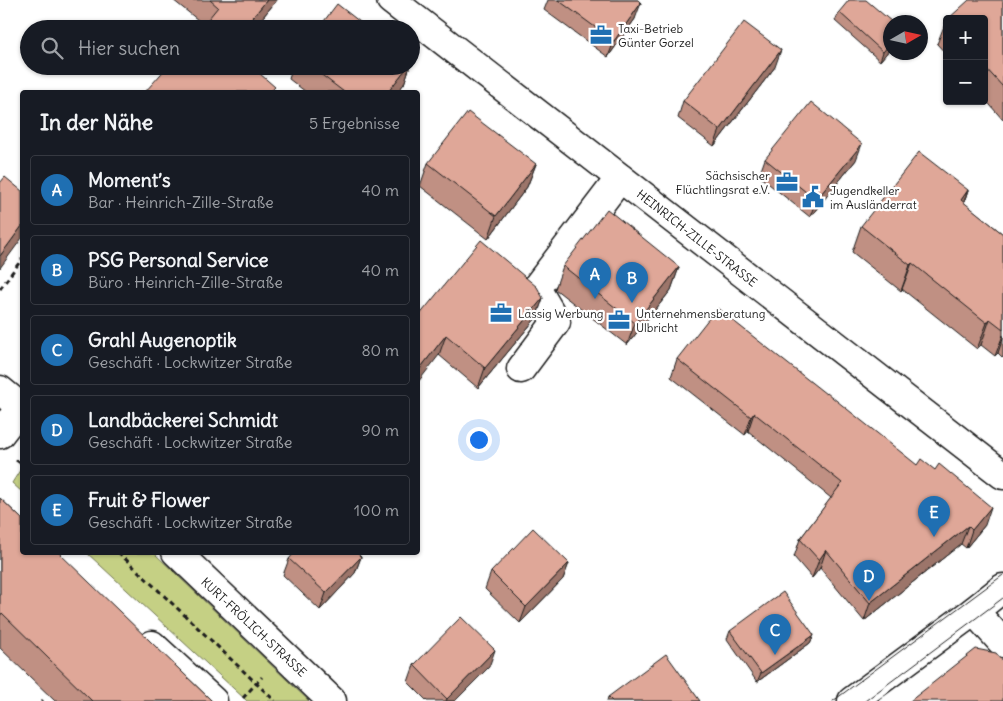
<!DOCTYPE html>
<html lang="de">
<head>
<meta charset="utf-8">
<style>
	:root { --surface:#171b24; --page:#242831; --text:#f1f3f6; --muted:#9ea1a6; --line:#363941; --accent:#1f6fb2 }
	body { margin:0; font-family:Delius,sans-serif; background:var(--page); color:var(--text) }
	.controls { position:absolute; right:15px; top:15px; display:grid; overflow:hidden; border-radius:5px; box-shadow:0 1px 4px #0004 }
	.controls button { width:45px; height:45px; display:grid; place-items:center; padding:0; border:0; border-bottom:1px solid var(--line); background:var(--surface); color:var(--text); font:25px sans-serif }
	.compass { position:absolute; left:883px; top:15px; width:45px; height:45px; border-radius:50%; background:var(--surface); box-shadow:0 1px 4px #0004; rotate:81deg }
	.you { position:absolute; left:478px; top:439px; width:18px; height:18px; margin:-12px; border:4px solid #fff; border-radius:50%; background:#1a73e8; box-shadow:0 0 0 8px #1a73e833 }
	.badge { display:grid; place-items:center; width:32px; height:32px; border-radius:50%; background:var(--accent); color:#fff; font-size:16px; font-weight:700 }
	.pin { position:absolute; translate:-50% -41px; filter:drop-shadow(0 1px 2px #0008) }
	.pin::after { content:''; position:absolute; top:26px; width:18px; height:15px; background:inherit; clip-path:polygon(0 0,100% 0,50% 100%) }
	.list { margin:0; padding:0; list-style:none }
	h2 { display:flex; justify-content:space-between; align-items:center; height:65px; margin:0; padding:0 20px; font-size:21px }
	h2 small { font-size:16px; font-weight:400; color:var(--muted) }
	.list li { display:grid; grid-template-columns:32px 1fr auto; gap:15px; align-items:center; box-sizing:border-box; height:70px; margin:0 10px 10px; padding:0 10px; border:1px solid var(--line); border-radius:5px }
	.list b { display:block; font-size:19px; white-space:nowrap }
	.list p { margin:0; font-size:16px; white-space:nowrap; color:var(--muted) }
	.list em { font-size:16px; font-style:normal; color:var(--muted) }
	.icon { flex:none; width:28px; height:28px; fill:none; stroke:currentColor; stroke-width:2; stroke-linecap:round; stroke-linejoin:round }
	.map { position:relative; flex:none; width:1003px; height:701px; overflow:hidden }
	.search { position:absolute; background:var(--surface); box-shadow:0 1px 4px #0004; left:20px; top:20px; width:400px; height:55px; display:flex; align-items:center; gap:12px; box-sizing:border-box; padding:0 18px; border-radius:28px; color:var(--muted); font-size:19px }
	.panel { position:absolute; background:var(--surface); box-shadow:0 1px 4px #0004; left:20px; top:90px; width:400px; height:465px; border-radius:5px }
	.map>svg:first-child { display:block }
</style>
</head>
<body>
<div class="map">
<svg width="1003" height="701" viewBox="0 0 1003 701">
	<rect width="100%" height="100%" fill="#fff"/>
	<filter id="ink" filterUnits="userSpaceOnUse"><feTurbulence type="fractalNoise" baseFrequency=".02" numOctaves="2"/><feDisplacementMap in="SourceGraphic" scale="10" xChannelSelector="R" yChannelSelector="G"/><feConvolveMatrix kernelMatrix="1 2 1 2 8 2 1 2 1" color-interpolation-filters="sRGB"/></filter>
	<g filter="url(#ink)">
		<g fill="#c5d084" stroke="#707650">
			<polygon points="22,467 22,492 12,483"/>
			<polygon points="87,553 154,553 309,701 247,701"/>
		</g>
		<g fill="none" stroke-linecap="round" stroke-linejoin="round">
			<g stroke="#1c1c1c" stroke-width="31">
				<g id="minor">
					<polyline points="391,0 1003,475"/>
					<polyline points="521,369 556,322 536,288 620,178"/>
					<polyline points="0,390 22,408"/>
					<polyline points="0,434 21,407"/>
					<polyline points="176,552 332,701"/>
					<polyline points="974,611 1003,643"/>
					<polyline points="152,645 213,701"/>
					<polyline points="852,701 974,611 1003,588"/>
				</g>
			</g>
			<g stroke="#1c1c1c" stroke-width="3" stroke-dasharray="5 4" stroke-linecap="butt">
				<polyline points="0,289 22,259"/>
				<polyline points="16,460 22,464"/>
				<polyline points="118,552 275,701"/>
				<polyline points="243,698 262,677"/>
				<polyline points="42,701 43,700"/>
			</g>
			<use href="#minor" stroke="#fff" stroke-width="28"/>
			<g stroke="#1c1c1c" stroke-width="1">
				<polyline points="833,701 1003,575"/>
				<polyline points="865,701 1003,598"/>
			</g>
		</g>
		<g fill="#c09083" stroke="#1c1c1c">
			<polygon points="173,0 277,0 253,29 203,24"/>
			<polygon points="548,0 638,0 635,19 608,57 544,10"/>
			<polygon points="1003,1 1003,120 984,98 984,19"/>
			<polygon points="839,12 890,22 890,49 880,61 835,21"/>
			<polygon points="947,20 947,55 937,44 946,21"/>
			<polygon points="293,66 410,66 404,84 397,92 306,92 289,79"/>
			<polygon points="775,67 714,146 678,118 683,101"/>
			<polygon points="765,159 856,160 810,217 759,176"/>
			<polygon points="428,163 536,164 527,187 488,239 420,186"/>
			<polygon points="968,190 964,203 1003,234 1003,358 998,353 995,356 981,345 977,349 902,289 901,291 852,252 861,226"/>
			<polygon points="563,266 679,267 671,290 627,345 555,289"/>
			<polygon points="543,298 536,318 478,388 439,355 418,317"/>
			<polygon points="677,359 985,525 966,548 961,544 864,621 820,568 812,578 794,557 800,539 831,498 748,431 745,435 671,377"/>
			<polygon points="0,498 212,701 55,701 0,648"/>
			<polygon points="361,557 355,573 320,610 283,575 289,559"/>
			<polygon points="569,563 563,579 520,623 485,589 491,572"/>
			<polygon points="730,631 814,635 810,643 757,682 727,639"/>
			<polygon points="414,665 489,667 455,701 427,701 408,682"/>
			<polygon points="608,697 700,701 607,701"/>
		</g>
		<g fill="#9c756a" stroke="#1c1c1c">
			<polygon points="267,0 277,0 253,29 243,29"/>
			<polygon points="641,3 635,19 608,57 614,41"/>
			<polygon points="890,44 890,49 880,61 883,52"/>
			<polygon points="781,50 775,67 714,146 720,130"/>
			<polygon points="408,66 410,66 404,84 397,92 388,92"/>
			<polygon points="862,144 856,160 810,217 816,200"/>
			<polygon points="536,164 527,187 488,239 496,216"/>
			<polygon points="968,190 959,216 961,200"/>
			<polygon points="22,226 22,238 0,268 0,256"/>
			<polygon points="912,263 902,289 901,291 910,265"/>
			<polygon points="679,267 671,290 627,345 635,323"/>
			<polygon points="543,298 536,318 478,388 485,368"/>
			<polygon points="990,319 981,345 977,349 987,323"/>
			<polygon points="446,335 439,355 418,382 418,371"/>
			<polygon points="1003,335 1003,338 998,353 995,356"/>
			<polygon points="754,413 748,431 745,435 751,417"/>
			<polygon points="991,507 985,525 966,548 972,530"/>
			<polygon points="968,526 961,544 864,621 870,603"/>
			<polygon points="826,550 820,568 812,578 819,560"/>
			<polygon points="361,557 355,573 320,610 326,593"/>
			<polygon points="569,563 563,579 520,623 526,607"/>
			<polygon points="814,635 810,643 757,682 761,673"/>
			<polygon points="495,650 489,667 455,701 446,701 447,699"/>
		</g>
		<g fill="#dfa798" stroke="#1c1c1c">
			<polygon points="210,0 267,0 243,29 200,29 218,7"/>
			<polygon points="558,0 638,0 641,3 614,41"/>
			<polygon points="849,0 866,0 892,22 890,22 890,44 883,52 839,12"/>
			<polygon points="969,0 1002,0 1003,1 1003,87 984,66 984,19 948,19"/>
			<polygon points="337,4 369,29 318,29"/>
			<polygon points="744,22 781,50 720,130 683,101"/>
			<polygon points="168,66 251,66 275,87 270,92 145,92"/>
			<polygon points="310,66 408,66 388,92 344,92"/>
			<polygon points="811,102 862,144 816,200 765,159"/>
			<polygon points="468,112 536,164 496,216 428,163"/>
			<polygon points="919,152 968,190 961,200 1003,234 1003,329 990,319 987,323 912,263 910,265 861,226"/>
			<polygon points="5,177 22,191 22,226 0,256 0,183"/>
			<polygon points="607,209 679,267 635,323 563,266"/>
			<polygon points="481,240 537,287 543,298 485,368 446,335 418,371 418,317"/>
			<polygon points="717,308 826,394 827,393 917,465 921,459 935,470 939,464 991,507 972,530 968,526 870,603 826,550 819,560 800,539 842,483 754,413 751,417 677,359"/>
			<polygon points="0,498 22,519 22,552 58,552 212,701 92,701 2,613 0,616"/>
			<polygon points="533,528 569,563 526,607 491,572"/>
			<polygon points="295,552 356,552 361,557 326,593 289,559"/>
			<polygon points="783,592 814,635 761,673 730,631"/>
			<polygon points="461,617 495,650 447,699 414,665"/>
			<polygon points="976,649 996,653 1003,661 1003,701 910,701"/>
			<polygon points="666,654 700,701 612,701 608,697"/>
		</g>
	</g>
	<defs>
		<g id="office-bare" transform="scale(1.725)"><path d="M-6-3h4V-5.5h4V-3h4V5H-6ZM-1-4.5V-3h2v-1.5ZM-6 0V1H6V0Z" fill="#1f6fb2" stroke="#fff" stroke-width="2.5" paint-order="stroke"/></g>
		<g id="civic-bare" transform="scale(1.725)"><path d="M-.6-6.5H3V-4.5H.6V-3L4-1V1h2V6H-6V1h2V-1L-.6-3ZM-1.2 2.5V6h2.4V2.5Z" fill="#1f6fb2" stroke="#fff" stroke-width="2.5" paint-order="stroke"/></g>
	</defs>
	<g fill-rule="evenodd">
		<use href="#office-bare" x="601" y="35"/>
		<use href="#office-bare" x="787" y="182"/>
		<use href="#civic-bare" x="813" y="197"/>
		<use href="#office-bare" x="501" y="313"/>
		<use href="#office-bare" x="619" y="320"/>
	</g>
	<g text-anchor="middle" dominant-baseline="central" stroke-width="4.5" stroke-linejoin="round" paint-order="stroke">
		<g font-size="12" fill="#1c1c1c" stroke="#fff" text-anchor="start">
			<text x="618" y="28">Taxi-Betrieb<tspan x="618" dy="14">Günter Gorzel</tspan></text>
			<text x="770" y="175" text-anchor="end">Sächsischer<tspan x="770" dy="14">Flüchtlingsrat e.V.</tspan></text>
			<text x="830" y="190">Jugendkeller<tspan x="830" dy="14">im Ausländerrat</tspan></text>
			<text x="518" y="313">Lässig Werbung</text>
			<text x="636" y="313">Unternehmensberatung<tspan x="636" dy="14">Ulbricht</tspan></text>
		</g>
		<g font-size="12" fill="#1c1c1c" stroke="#fff">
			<text transform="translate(697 238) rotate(38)">HEINRICH-ZILLE-STRASSE</text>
			<text transform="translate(254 627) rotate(43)">KURT-FRÖLICH-STRASSE</text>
		</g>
	</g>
</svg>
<div class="controls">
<button>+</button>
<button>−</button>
</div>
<svg class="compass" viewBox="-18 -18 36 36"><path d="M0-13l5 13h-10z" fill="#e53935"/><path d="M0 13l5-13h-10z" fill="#9ea1a6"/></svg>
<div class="you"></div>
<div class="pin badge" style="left:595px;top:299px">A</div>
<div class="pin badge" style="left:632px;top:303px">B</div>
<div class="pin badge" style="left:775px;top:655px">C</div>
<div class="pin badge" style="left:869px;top:601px">D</div>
<div class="pin badge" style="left:934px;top:537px">E</div>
<div class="search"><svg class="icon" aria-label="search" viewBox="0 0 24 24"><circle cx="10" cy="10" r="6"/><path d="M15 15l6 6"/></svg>Hier suchen</div>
<section class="panel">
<h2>In der Nähe<small>5 Ergebnisse</small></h2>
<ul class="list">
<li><span class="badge">A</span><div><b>Moment’s</b><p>Bar · Heinrich-Zille-Straße</p></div><em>40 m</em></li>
<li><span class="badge">B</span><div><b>PSG Personal Service</b><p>Büro · Heinrich-Zille-Straße</p></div><em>40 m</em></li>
<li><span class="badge">C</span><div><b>Grahl Augenoptik</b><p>Geschäft · Lockwitzer Straße</p></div><em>80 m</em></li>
<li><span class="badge">D</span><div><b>Landbäckerei Schmidt</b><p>Geschäft · Lockwitzer Straße</p></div><em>90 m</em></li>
<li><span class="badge">E</span><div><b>Fruit &amp; Flower</b><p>Geschäft · Lockwitzer Straße</p></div><em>100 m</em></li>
</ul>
</section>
</div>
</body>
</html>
